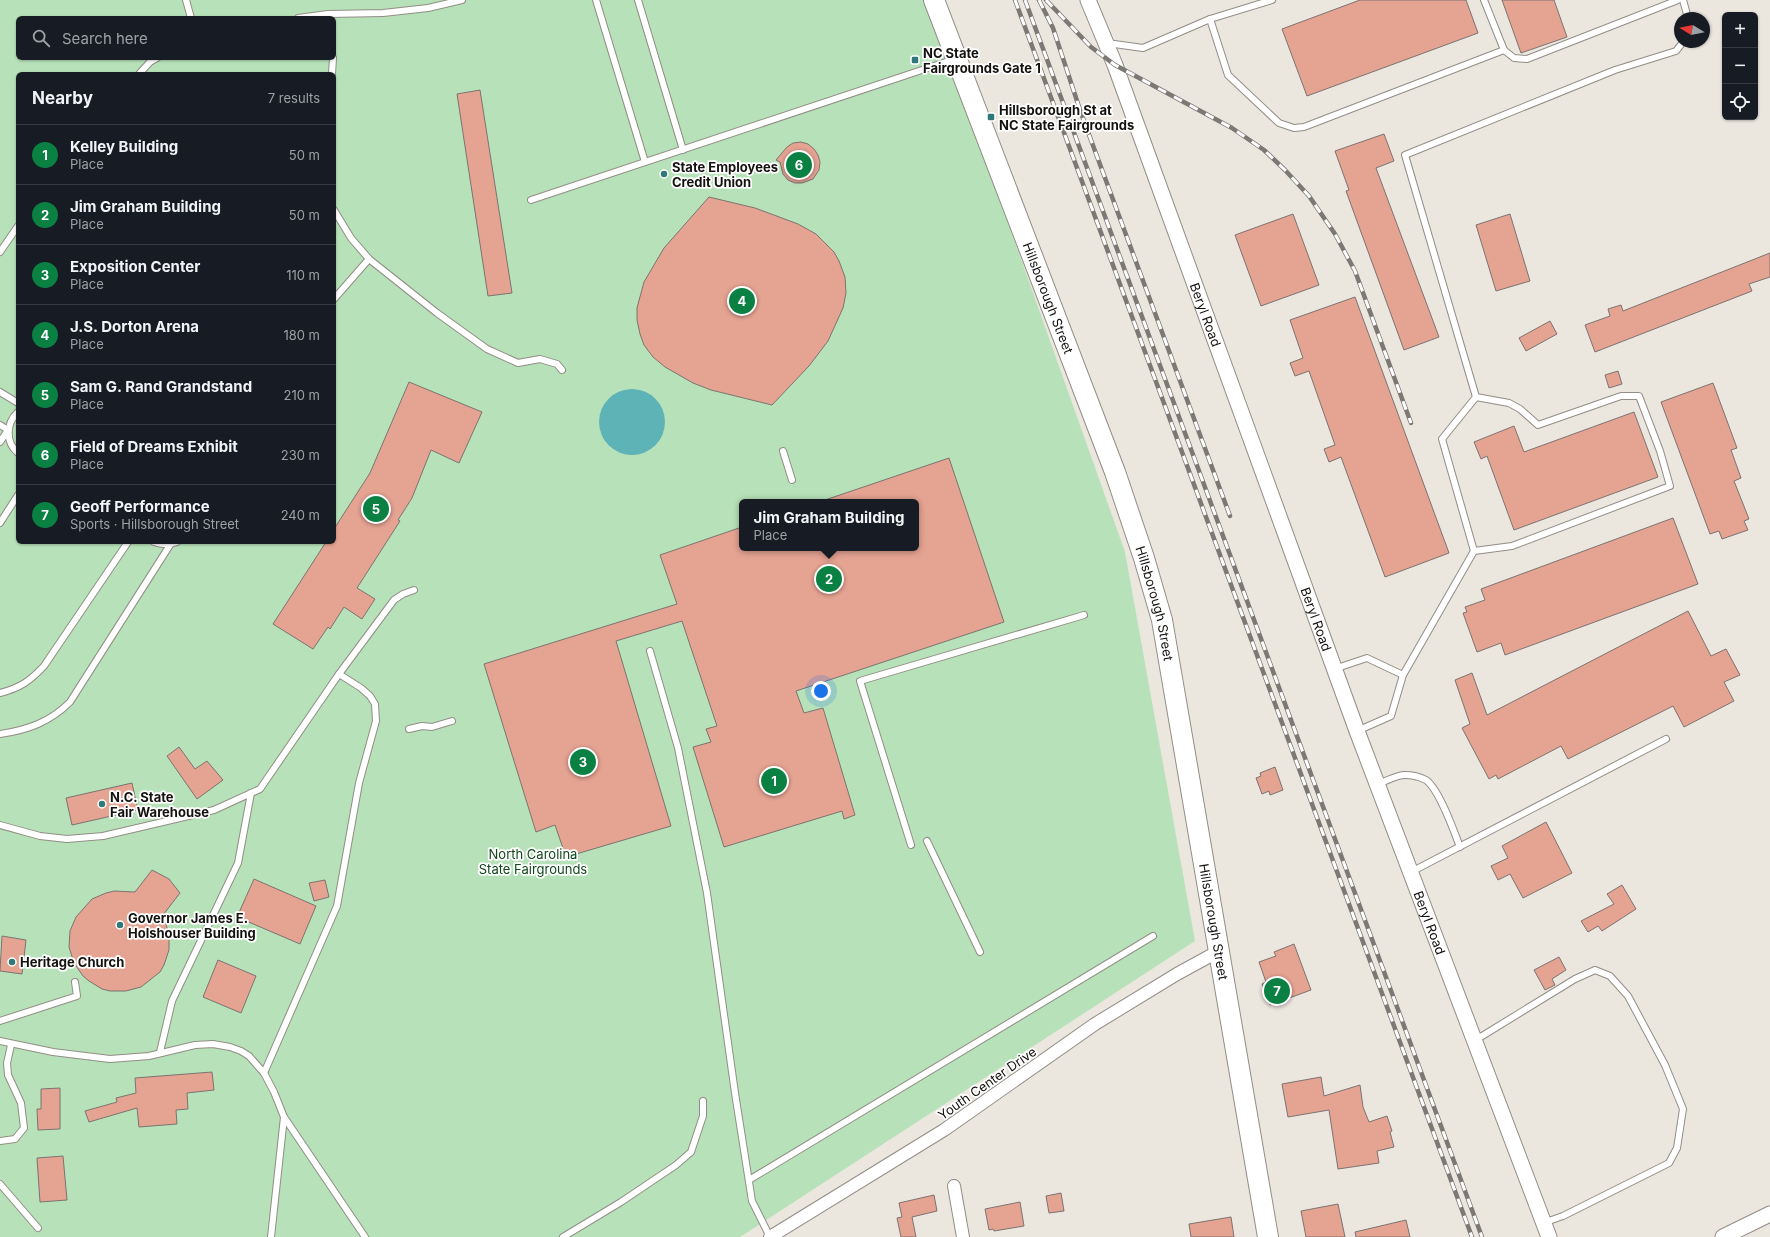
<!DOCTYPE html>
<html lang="en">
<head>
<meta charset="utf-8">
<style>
	:root { --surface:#171b24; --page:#20242c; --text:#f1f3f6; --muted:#9ea1a6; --line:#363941; --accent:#0b8043 }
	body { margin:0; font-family:Inter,sans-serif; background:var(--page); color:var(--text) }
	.controls { position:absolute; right:12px; top:12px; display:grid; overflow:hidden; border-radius:6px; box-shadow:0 1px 3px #0004 }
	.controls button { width:36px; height:36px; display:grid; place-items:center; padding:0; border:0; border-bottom:1px solid var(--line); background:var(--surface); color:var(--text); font:20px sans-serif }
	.compass { position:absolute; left:1674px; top:12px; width:36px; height:36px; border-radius:50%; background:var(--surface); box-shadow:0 1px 3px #0004; rotate:280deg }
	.you { position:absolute; left:821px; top:691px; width:14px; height:14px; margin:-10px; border:3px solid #fff; border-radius:50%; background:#1a73e8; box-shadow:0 0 0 6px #1a73e833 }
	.badge { display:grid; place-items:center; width:26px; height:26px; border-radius:50%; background:var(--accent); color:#fff; font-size:13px; font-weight:700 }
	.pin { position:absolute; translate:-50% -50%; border:2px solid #fff; box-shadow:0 1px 4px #0006 }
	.popup { position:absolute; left:739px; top:499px; width:180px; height:52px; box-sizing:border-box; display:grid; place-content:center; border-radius:6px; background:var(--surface); filter:drop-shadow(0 1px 3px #0005); font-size:13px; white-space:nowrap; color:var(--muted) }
	.popup b { font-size:15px; color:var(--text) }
	.popup::after { content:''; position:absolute; left:50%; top:100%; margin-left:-8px; border:8px solid transparent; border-top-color:var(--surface) }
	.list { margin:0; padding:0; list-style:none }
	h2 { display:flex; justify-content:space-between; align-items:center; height:52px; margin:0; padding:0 16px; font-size:17px }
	h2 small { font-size:13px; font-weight:400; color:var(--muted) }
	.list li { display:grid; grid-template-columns:26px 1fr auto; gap:12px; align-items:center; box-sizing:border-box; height:60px; padding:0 16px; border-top:1px solid var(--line) }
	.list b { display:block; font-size:15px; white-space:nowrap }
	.list p { margin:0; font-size:13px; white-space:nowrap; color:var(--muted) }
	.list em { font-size:13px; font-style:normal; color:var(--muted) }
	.icon { flex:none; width:22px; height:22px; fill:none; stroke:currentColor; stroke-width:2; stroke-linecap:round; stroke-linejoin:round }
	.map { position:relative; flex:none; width:1770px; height:1237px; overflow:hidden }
	.search { position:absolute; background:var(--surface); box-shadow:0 1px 3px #0004; left:16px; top:16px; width:320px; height:44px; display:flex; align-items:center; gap:10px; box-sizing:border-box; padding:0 14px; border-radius:6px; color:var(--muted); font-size:15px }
	.panel { position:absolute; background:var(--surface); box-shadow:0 1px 3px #0004; left:16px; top:72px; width:320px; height:472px; border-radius:6px }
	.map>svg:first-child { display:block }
</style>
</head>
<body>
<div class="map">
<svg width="1770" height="1237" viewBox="0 0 1770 1237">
	<rect width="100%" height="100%" fill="#ebe6de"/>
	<path fill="#b7e2b9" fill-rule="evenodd" d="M0,0H929L1125,552L1195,941L740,1237H0ZM18,18H334V58H18ZM18,74H334V542H18ZM742,502H916V548H742Z"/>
	<circle fill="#5db3b6" cx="632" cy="422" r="33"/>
	<g fill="#e5a392" stroke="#7c7371">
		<polygon points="1360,0 1466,0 1478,33 1307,96 1282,29"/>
		<polygon points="1502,0 1554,0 1567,37 1521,53"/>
		<polygon points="480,90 512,293 488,296 457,94"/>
		<polygon points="1384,134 1394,161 1376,168 1439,337 1404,350 1346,191 1349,190 1335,151"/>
		<polygon points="801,142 808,144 814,149 818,155 820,162 819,170 813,179 802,183 795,183 788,180 783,174 780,162 776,160 787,147 793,143"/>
		<polygon points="709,197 755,208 798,224 816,234 834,252 839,261 845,277 846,293 843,308 828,341 809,366 772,405 711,390 693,383 665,367 653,357 644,345 640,334 637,320 637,308 644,282 664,248"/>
		<polygon points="1293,214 1319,285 1261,306 1235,235"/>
		<polygon points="1510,214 1530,281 1496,291 1476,225"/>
		<polygon points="1770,253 1770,277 1749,284 1752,291 1595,352 1585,325 1610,316 1608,309 1621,305 1623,311"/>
		<polygon points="1355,297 1449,553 1385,577 1341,457 1329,462 1324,449 1335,445 1309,371 1295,376 1290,363 1303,358 1290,320"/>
		<polygon points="1550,321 1557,334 1526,351 1519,338"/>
		<polygon points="1618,371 1622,384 1609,388 1605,375"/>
		<polygon points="409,382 482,412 459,463 431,450 412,498 398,520 400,521 357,588 375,599 362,619 344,607 330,629 328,627 313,649 273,624 326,542 334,542 334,529 370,473"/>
		<polygon points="1713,383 1737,448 1731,450 1741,478 1734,481 1749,519 1744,521 1748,530 1722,539 1719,531 1710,534 1661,402"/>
		<polygon points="1634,412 1658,477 1514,530 1487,456 1481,459 1474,442 1514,426 1524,452"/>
		<polygon points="949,458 1004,622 796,691 804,713 823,708 855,815 844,819 842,811 724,847 693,747 711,742 706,729 717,726 682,621 616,641 671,826 566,857 555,825 536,832 484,664 677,604 660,555 742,527 742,548 916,548 916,502 825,502 825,500"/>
		<polygon points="1673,518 1698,584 1505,655 1501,643 1477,652 1463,613 1467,612 1465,607 1485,600 1481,589"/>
		<polygon points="1688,611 1711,656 1726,649 1740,675 1724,682 1734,701 1684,727 1673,706 1568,759 1561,746 1498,779 1496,775 1489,779 1462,728 1470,724 1455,680 1472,673 1487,715"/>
		<polygon points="179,747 195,769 207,761 223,780 197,799 167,756"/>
		<polygon points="1275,767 1283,790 1270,795 1269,791 1262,794 1256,778 1261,776 1260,773"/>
		<polygon points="132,783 138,810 72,825 66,798"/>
		<polygon points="1546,822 1572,873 1523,898 1510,874 1498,880 1491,866 1508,858 1502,846"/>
		<polygon points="152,870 169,879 180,893 163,915 169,934 169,950 164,965 160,972 141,987 126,991 110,991 102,989 89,981 83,976 74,963 69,947 70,931 76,917 92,899 106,893 114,891 135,892"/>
		<polygon points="254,879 316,906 300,944 237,917"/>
		<polygon points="325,880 329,897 314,901 309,883"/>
		<polygon points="1622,885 1636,909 1602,931 1598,926 1588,932 1581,921 1614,904 1607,894"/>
		<polygon points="2,936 26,940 22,974 0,971"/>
		<polygon points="1294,944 1311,990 1270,1005 1262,984 1266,982 1259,962 1276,956 1274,952"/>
		<polygon points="1559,957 1566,970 1552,979 1555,985 1545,990 1534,970"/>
		<polygon points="218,960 256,976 241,1013 203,997"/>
		<polygon points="212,1072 214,1090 187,1093 188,1109 176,1110 177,1124 139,1127 137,1108 89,1122 85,1111 117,1102 116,1098 136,1093 135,1078"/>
		<polygon points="1321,1077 1324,1096 1360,1085 1363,1107 1369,1122 1387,1116 1392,1131 1390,1132 1394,1147 1377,1151 1379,1163 1338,1169 1329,1110 1288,1117 1282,1084"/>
		<polygon points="60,1088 60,1129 38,1130 37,1109 41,1109 41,1089"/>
		<polygon points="63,1156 67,1200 40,1202 37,1158"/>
		<polygon points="1061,1193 1064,1211 1049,1213 1046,1196"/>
		<polygon points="934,1195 937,1211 912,1217 916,1237 901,1237 897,1218 902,1217 899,1203"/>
		<polygon points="1020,1202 1024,1226 994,1231 993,1229 989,1230 985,1209"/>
		<polygon points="1338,1204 1345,1237 1306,1237 1301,1211"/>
		<polygon points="1231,1217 1234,1237 1191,1237 1189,1224"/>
		<polygon points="1406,1220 1410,1237 1356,1237 1355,1232"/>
	</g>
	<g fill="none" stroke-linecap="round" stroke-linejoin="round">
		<g stroke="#928d86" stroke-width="8">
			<g id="service">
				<polyline points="186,0 191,18"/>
				<polyline points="596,0 645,162"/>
				<polyline points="638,0 683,150"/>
				<polyline points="1683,0 1688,18"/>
				<polyline points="298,18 328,14 383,13 428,8 462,0"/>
				<polyline points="1210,19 1228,75 1279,123 1294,128 1304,127 1504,50 1484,0"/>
				<polyline points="1107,43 1143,48 1210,19 1272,0"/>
				<polyline points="1504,50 1514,58 1527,59 1678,0"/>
				<polyline points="139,74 150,62 157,58"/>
				<polyline points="332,74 333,58"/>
				<polyline points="531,200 955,59"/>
				<polyline points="334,210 351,238 369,259 334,299"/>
				<polyline points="0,252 18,226"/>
				<polyline points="369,259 437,313 487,349 518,363 540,359 557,364 562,370"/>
				<polyline points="0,392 18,403"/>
				<path d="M18,412C6,423 5,442 18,453"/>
				<polyline points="0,425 8,430 0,442"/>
				<polyline points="783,451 792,480"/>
				<polyline points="0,523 18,495"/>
				<path d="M154,542C162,545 169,545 177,542"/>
				<polyline points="1474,551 1512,546 1670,486 1660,451 1639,396 1621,396 1538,425 1520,409 1509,403 1476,397"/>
				<polyline points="650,651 678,748 707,893 735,1093 752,1201 770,1237"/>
				<polyline points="1334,669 1367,658 1403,675"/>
				<path d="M0,693C20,688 30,681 44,666L128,542"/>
				<polyline points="409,729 422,726 432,727 452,721"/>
				<polyline points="1357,731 1391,716 1403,675 1474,551 1442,439 1476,397 1405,155 1615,70 1676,51 1683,42"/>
				<path d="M0,734C28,730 50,722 70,702L170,545"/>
				<path d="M1378,784C1387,781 1396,775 1405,775C1411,775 1420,777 1426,780C1439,789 1454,831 1460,847"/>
				<polyline points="0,825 40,836 67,839 103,836 214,810 260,789 339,674 394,600 403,594 414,590"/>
				<polyline points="927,841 980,952"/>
				<polyline points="911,845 860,681 1084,615"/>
				<polyline points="1411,872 1666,739"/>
				<polyline points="0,1021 77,996 75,982"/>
				<polyline points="0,1041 53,1052 110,1059 149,1056 195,1045 213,1044 230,1047 241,1051 249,1056 264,1073 274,1092 284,1117 271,1237"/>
				<polyline points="1474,1041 1575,979 1595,970 1610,976 1628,996 1665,1065 1683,1109 1677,1148 1669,1163 1563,1216 1543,1223"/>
				<polyline points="160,1052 172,1001 238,863 251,793"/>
				<polyline points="264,1073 337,906 359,783 376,721 375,704 370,696 361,688 339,674"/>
				<polyline points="284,1117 365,1237"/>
				<polyline points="0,1141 15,1139 24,1128 21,1103 8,1075 7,1063 11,1045"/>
				<polyline points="749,1180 1153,936"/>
				<polyline points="0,1184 38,1228"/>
				<polyline points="563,1237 621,1202 676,1165 691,1152 703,1116 703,1101"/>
			</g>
		</g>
		<g stroke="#928d86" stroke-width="14">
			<g id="minor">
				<polyline points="954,1186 963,1237"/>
				<polyline points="770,1237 944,1130 1095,1024 1177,974 1219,951"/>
			</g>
		</g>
		<g stroke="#928d86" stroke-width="17">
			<g id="tertiary">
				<path id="s1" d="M1088,0L1115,65L1357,731L1549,1237"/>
				<polyline points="1723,1237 1770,1214"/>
			</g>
		</g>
		<g stroke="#928d86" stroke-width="22">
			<g id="primary">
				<path id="s2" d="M934,0L1115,472L1144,558L1162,620L1268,1237"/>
			</g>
		</g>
		<use href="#service" stroke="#fff" stroke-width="6"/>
		<use href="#minor" stroke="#fff" stroke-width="12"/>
		<use href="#tertiary" stroke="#fff" stroke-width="15"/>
		<use href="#primary" stroke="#fff" stroke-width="20"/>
		<g stroke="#7c7873" stroke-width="4.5">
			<g id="rail">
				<polyline points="1015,0 1472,1237"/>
				<polyline points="1025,0 1482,1237"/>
				<polyline points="1039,0 1053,28 1081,113 1230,516"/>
				<polyline points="1046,0 1091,47 1115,65 1232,128 1264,150 1285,170 1309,196 1335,234 1355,271 1411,423"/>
			</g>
		</g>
		<use href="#rail" stroke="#fff" stroke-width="3" stroke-dasharray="9" stroke-linecap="butt"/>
	</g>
	<g fill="#307979" stroke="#fff" stroke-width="1.5">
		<rect x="911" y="56" width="8" height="8" rx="2"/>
		<rect x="987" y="113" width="8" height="8" rx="2"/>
		<circle cx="664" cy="174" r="4"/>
		<circle cx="102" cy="804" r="4"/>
		<circle cx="120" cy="925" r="4"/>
		<circle cx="12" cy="962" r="4"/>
	</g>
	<g text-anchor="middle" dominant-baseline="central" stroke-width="3.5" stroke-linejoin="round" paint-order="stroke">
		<g font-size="13" font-weight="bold" fill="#14120f" stroke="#fff" text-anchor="start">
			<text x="923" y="53">NC State<tspan x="923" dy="15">Fairgrounds Gate 1</tspan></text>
			<text x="999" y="110">Hillsborough St at<tspan x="999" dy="15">NC State Fairgrounds</tspan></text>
			<text x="672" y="167">State Employees<tspan x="672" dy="15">Credit Union</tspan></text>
			<text x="110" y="797">N.C. State<tspan x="110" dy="15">Fair Warehouse</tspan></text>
			<text x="128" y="918">Governor James E.<tspan x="128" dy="15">Holshouser Building</tspan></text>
			<text x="20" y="962">Heritage Church</text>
		</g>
		<g font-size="13" fill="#14120f" stroke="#fff">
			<text stroke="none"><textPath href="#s2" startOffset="319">Hillsborough Street</textPath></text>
			<text stroke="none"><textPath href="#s1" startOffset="336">Beryl Road</textPath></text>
			<text stroke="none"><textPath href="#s2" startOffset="643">Hillsborough Street</textPath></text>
			<text stroke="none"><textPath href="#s1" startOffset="660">Beryl Road</textPath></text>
			<text stroke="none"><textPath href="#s2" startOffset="967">Hillsborough Street</textPath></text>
			<text stroke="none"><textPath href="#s1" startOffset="984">Beryl Road</textPath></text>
			<text transform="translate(987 1083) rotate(-35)">Youth Center Drive</text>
		</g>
		<g font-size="13" fill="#12471c" stroke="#fff">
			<text x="533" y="854">North Carolina<tspan x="533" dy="15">State Fairgrounds</tspan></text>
		</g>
	</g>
</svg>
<div class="controls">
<button>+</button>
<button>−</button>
<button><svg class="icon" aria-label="locate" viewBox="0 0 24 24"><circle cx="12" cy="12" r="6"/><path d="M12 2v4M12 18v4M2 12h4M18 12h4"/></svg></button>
</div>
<svg class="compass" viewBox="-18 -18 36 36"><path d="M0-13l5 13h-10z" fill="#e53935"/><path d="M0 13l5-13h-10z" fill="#9ea1a6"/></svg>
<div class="you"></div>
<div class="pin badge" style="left:774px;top:781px">1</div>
<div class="pin badge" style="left:829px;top:579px">2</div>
<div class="popup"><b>Jim Graham Building</b>Place</div>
<div class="pin badge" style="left:583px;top:762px">3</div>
<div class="pin badge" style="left:742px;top:301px">4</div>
<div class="pin badge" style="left:376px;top:509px">5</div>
<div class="pin badge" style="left:799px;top:165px">6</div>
<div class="pin badge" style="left:1277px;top:991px">7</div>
<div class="search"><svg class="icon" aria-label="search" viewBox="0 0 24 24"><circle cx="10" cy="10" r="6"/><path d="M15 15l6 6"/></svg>Search here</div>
<section class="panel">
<h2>Nearby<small>7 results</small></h2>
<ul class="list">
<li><span class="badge">1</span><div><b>Kelley Building</b><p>Place</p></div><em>50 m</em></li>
<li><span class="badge">2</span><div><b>Jim Graham Building</b><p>Place</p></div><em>50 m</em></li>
<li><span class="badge">3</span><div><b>Exposition Center</b><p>Place</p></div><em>110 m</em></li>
<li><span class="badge">4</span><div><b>J.S. Dorton Arena</b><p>Place</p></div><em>180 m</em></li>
<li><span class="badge">5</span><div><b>Sam G. Rand Grandstand</b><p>Place</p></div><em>210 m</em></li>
<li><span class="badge">6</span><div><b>Field of Dreams Exhibit</b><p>Place</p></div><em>230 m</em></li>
<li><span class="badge">7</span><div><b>Geoff Performance</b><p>Sports · Hillsborough Street</p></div><em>240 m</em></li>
</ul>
</section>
</div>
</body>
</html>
